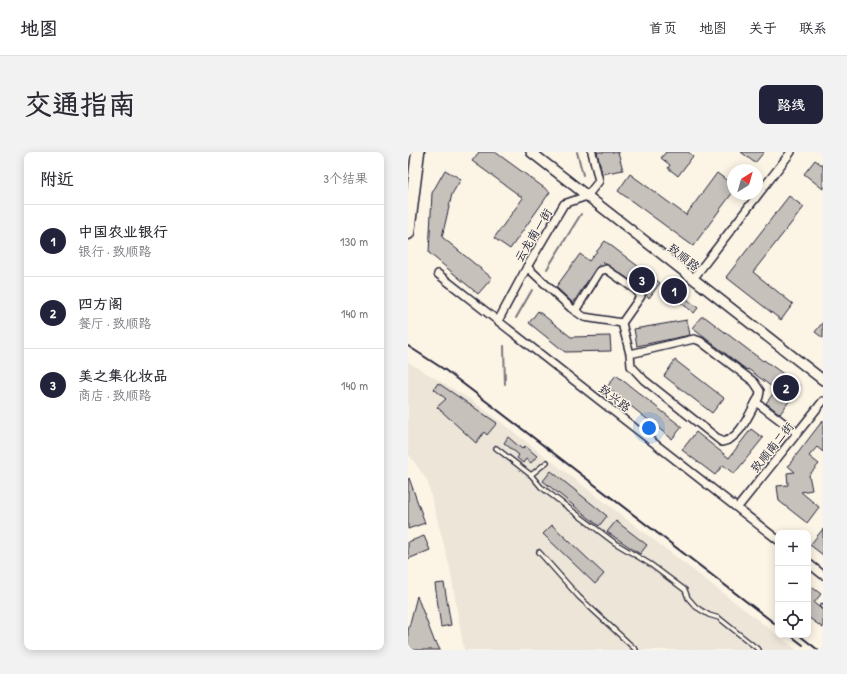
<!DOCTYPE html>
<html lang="zh">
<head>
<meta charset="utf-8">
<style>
	:root { --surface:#fff; --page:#f2f2f3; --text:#2b2b33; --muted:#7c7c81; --line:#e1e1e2; --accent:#22223b }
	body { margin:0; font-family:"Patrick Hand","LXGW WenKai TC",sans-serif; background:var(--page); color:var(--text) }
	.controls { position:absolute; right:12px; bottom:12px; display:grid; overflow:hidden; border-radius:8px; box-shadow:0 2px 10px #0003 }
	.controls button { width:36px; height:36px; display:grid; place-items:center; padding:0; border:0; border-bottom:1px solid var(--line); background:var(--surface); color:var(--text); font:20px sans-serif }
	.compass { position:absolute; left:319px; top:12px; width:36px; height:36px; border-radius:50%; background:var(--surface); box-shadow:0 2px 10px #0003; rotate:37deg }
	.you { position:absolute; left:241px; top:276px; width:14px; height:14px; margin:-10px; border:3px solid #fff; border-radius:50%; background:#1a73e8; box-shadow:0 0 0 6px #1a73e833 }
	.badge { display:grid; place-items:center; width:26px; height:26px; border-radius:50%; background:var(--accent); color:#fff; font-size:13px; font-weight:700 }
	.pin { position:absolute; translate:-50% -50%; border:2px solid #fff; box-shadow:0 1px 4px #0006 }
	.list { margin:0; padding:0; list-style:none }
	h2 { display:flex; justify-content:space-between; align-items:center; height:52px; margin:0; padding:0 16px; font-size:17px }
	h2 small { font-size:13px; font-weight:400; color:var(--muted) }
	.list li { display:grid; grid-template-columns:26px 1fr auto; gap:12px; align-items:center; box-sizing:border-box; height:72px; padding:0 16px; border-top:1px solid var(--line) }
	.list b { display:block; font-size:15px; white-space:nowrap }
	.list p { margin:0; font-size:13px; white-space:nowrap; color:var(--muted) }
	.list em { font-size:13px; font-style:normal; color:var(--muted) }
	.icon { flex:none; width:22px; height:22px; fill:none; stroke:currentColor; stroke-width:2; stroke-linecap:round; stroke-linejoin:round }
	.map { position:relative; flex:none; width:415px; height:498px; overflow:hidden; border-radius:8px }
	header { display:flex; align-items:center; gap:24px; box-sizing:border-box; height:56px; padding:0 20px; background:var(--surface); border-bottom:1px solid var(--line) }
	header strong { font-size:19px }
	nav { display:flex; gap:22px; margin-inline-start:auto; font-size:14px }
	.intro { display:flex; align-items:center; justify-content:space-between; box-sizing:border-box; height:96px; padding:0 24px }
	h1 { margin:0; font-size:28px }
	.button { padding:10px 18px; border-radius:8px; background:var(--accent); color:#fff; font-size:14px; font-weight:700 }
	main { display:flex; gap:24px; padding:0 24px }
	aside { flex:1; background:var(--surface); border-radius:8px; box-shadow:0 2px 10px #0003 }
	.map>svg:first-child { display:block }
</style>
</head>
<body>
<header>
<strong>地图</strong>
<nav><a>首页</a><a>地图</a><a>关于</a><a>联系</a></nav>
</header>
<div class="intro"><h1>交通指南</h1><a class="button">路线</a></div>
<main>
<aside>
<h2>附近<small>3个结果</small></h2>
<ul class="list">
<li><span class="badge">1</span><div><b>中国农业银行</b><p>银行 · 致顺路</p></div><em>130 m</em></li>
<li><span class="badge">2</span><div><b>四方阁</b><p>餐厅 · 致顺路</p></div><em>140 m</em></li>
<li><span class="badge">3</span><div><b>美之集化妆品</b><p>商店 · 致顺路</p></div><em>140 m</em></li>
</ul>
</aside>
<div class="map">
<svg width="415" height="498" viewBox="0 0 415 498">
	<rect width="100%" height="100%" fill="#fcf5e5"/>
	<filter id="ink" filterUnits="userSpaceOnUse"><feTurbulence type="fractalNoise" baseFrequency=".025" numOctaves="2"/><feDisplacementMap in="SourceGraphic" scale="8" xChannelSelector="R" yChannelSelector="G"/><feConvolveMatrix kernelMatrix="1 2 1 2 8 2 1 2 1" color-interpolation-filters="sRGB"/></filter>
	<g filter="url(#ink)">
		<polygon fill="#ece5d8" points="0,210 65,249 389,498 56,498 42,416 19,328 0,301"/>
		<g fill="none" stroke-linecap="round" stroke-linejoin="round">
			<g stroke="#78757e" stroke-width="2">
				<polyline points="169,0 175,23"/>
				<polyline points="139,117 173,62"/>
				<polyline points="108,166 124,138"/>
				<polyline points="96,194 97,232"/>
			</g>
		</g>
		<g fill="#c6c1bb" stroke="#22223b">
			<polygon points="71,0 87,0 142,40 102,97 86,86 115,46 64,9"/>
			<polygon points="189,0 210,0 215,18 194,22"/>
			<polygon points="258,0 280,0 285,4 270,24 260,16 262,13 253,6"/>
			<polygon points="333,0 356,0 347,11"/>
			<polygon points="407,8 415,14 415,37 396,22"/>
			<polygon points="37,18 53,27 44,42 34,85 84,126 70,142 21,101 24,41"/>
			<polygon points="309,21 325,33 325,40 285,94 210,39 222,22 278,63"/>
			<polygon points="381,44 396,55 345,120 385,152 373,168 318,125"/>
			<polygon points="197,89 252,131 241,146 231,134 195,110 188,116 165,151 148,135 172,102 181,109"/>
			<polygon points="259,131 290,156 286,161 254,136"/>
			<polygon points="130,159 163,185 202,184 203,199 157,200 121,171"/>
			<polygon points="293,165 297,165 355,209 356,208 392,234 372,262 358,251 368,238 340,217 339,218 284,176"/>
			<polygon points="279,168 282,183 229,194 226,177"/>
			<polygon points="415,170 415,186 407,180"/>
			<polygon points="267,208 316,246 304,261 256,224"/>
			<polygon points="208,223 274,275 264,287 199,235"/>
			<polygon points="30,231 89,271 79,283 76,280 68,291 29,255 38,247 26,237"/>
			<polygon points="415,268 415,300 409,295 401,304 411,312 401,323 404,338 393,340 411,355 399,371 371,349 369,334 380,333 379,321 387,320 380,314"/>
			<polygon points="343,277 355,286 326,322 315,313 307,323 274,298 288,280 321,306"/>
			<polygon points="100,285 114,297 117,294 129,304 123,311 118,307 115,311 109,306 111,303 96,291"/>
			<polygon points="143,319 199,364 191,374 135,329"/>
			<polygon points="1,326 17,371 0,377 0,327"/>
			<polygon points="208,369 239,393 232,402 199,380"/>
			<polygon points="144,373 196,422 187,432 135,382"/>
			<polygon points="415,377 415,403 402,393"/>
			<polygon points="16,384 22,398 0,407 0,390"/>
			<polygon points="36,431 43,473 33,475 27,432"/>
			<polygon points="400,432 413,442 406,451 415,458 415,476 400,465"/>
			<polygon points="9,444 27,491 28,490 32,498 0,498 0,479"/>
		</g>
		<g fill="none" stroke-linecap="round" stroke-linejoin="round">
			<g stroke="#22223b" stroke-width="6">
				<g id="service">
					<polyline points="88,296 123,323 133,335 207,391 242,412 277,438 280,446 288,455 301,463 311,466 351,498"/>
					<polyline points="123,323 139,310"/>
					<polyline points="131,400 171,445 228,498"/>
					<polyline points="414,454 415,455"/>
				</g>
			</g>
			<g stroke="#22223b" stroke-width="10">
				<g id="minor">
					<path d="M119,115L163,156L176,165L214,171L222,202L223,214L236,228L314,290C333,287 342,259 351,245L352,239L346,230L292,189L286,187L222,202"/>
					<polyline points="30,122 370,388"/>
					<polyline points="285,127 383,0"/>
					<polyline points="167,159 192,119 198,117 228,138 233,144 214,171"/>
					<polyline points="90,169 119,115 156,52 179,44 191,29 184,0"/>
					<polyline points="348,250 389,281"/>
					<polyline points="330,355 415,249"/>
					<polyline points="400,411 415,423"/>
				</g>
			</g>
			<g stroke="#22223b" stroke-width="12">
				<polyline id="tertiary" points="123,0 415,228"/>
			</g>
			<g stroke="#22223b" stroke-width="15">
				<polyline id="trunk" points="0,81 10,0"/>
			</g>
			<use href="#service" stroke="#fcf5e5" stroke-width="3.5"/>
			<use href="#minor" stroke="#fcf5e5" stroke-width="7"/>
			<use href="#tertiary" stroke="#fcf5e5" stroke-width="9"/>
			<use href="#trunk" stroke="#fcf5e5" stroke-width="12"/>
			<g stroke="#22223b" stroke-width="2">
				<polyline points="0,194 37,218 83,253 370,474"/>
				<polyline points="382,483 395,493"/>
				<polyline points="391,483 410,498"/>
			</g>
		</g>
	</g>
	<g text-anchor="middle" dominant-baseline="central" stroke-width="3" stroke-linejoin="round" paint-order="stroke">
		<g font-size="12" fill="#22223b" stroke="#fcf5e5">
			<text transform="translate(125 83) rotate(-59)">云龙南一街</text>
			<text transform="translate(276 105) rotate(38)">致顺路</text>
			<text transform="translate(207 246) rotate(38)">致兴路</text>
			<text transform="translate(364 295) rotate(-51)">致顺南二街</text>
		</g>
	</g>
</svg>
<div class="controls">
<button>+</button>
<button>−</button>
<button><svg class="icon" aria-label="locate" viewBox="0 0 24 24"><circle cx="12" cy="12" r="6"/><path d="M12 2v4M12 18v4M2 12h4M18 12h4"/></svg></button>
</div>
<svg class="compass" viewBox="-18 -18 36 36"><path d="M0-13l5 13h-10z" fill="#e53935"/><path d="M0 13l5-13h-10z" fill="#7c7c81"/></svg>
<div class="you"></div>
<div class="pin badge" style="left:266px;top:139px">1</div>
<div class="pin badge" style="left:378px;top:236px">2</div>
<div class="pin badge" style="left:234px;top:128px">3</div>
</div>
</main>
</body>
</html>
